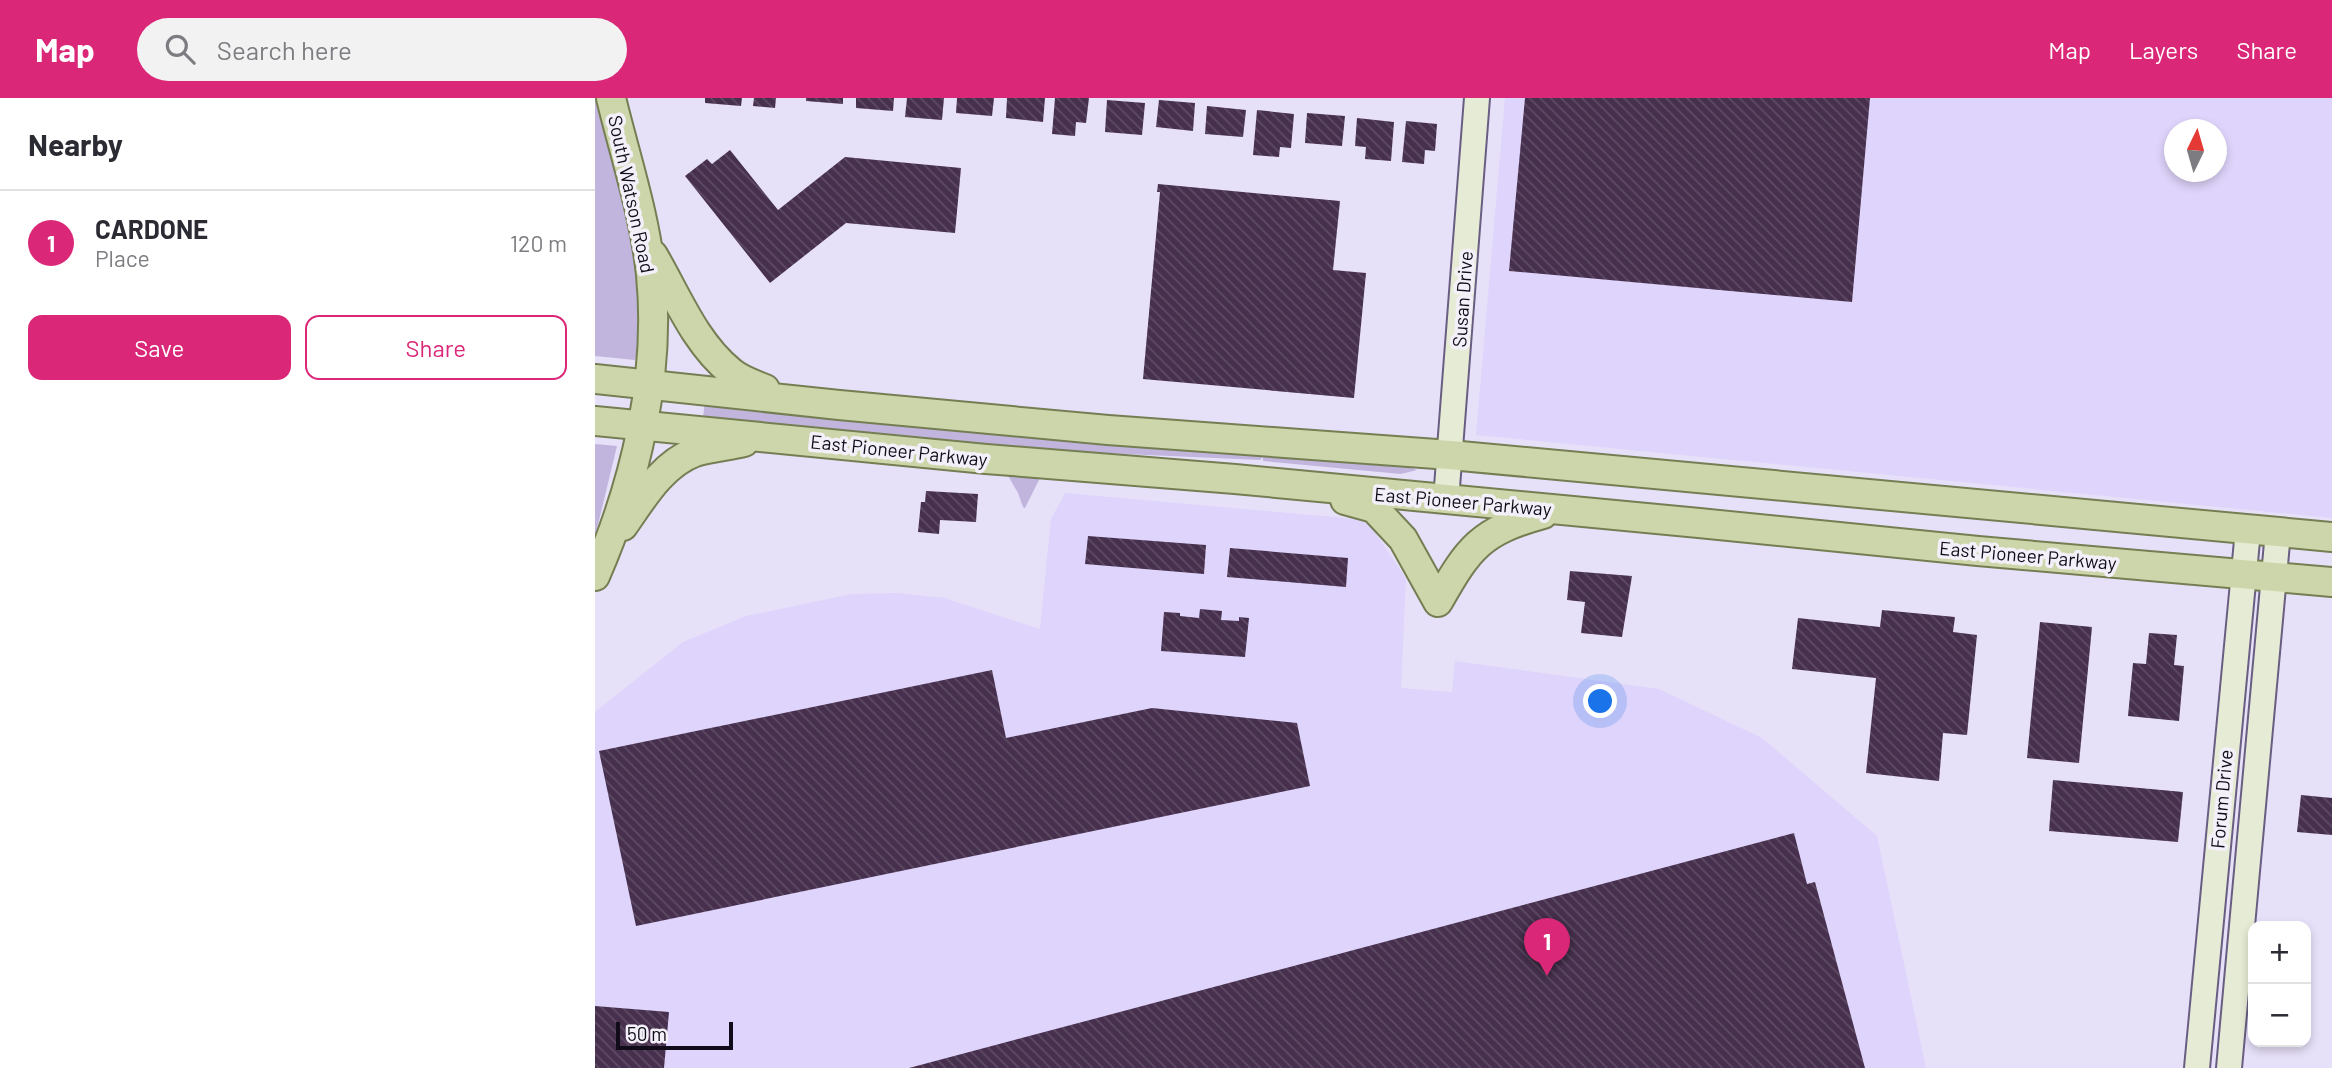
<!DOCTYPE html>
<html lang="en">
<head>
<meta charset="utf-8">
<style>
	:root { --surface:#fff; --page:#f2f2f3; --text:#2b2b33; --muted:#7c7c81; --line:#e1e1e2; --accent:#db2777 }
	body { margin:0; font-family:Barlow,sans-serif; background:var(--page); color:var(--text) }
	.controls { position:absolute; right:21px; bottom:21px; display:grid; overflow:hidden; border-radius:14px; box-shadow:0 4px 10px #0003 }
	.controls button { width:63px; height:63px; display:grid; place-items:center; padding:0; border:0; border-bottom:2px solid var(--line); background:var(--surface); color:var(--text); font:35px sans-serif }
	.compass { position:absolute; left:1569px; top:21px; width:63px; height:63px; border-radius:50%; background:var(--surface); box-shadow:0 4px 10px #0003; rotate:5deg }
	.scale { position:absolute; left:21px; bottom:18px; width:117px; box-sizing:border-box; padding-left:7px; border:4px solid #110c1a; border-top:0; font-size:19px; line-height:24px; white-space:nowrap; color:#110c1a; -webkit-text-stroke:5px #f3f0f9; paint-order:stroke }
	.you { position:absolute; left:1006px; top:604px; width:24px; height:24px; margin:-18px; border:5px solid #fff; border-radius:50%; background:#1a73e8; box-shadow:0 0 0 10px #1a73e833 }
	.badge { display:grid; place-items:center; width:46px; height:46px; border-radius:50%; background:var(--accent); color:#fff; font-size:23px; font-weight:700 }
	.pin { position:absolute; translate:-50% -58px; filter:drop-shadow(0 2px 4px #0008) }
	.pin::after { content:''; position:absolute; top:37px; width:24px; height:21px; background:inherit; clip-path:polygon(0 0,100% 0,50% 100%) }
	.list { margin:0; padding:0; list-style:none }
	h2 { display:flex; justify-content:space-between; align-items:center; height:91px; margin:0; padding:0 28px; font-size:30px }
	h2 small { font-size:23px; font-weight:400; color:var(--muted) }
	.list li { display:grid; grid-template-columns:46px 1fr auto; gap:21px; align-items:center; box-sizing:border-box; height:105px; padding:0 28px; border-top:2px solid var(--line) }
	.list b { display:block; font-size:26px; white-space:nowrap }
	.list p { margin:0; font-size:23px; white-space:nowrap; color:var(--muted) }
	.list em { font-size:23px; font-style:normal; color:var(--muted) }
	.actions { display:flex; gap:14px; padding:21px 28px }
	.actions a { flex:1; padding:16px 0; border:2px solid var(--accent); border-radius:14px; text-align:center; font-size:24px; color:var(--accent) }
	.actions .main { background:var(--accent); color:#fff }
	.icon { flex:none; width:38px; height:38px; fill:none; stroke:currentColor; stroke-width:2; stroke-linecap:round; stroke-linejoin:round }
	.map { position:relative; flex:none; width:1737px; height:970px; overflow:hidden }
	header { display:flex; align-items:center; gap:42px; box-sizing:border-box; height:98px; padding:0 35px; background:var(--accent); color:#fff }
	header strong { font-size:33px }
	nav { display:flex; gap:38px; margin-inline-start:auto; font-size:24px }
	.search { width:490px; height:63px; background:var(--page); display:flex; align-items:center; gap:18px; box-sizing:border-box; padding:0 24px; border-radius:38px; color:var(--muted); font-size:26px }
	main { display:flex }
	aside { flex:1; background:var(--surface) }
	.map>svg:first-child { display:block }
</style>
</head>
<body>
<header>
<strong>Map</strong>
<div class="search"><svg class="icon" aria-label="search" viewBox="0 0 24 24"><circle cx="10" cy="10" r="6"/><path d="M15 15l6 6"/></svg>Search here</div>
<nav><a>Map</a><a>Layers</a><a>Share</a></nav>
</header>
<main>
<aside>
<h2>Nearby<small></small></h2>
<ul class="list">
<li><span class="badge">1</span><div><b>CARDONE</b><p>Place</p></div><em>120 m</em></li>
</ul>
<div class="actions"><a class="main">Save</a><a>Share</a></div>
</aside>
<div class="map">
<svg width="1737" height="970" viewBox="0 0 1737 970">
	<defs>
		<pattern id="building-back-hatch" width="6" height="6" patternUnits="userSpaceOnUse" patternTransform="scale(1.75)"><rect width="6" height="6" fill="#47304e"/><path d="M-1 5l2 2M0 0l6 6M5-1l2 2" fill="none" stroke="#5e4b64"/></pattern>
	</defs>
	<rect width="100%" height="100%" fill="#e7e0f9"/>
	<g fill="#dfd4fb" fill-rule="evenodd">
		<path d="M910,0H1737V420L881,337ZM1580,32H1622V74H1580Z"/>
		<polygon points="470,395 772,422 811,481 806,590 857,594 860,563 1064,591 1167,640 1282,738 1331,970 0,970 0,614 88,544 151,518 257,496 303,495 349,500 445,531 456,421"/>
	</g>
	<g fill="#c1b5dd">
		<path d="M0,0H4C23,78 58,183 40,262L0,258Z"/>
		<polygon points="110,301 807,366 822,372 806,376 668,363 668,359 665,362 461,353 108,320"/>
		<polygon points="0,346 22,348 0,439"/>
		<polygon points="412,376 446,378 430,410 428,409 423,395"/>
	</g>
	<g fill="url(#building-back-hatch)">
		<polygon points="110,0 147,0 146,8 110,5"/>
		<polygon points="159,0 181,0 180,10 158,8"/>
		<polygon points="211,0 248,0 248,6 211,3"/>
		<polygon points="261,0 299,0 298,13 261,10"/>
		<polygon points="312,0 349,0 347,22 310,19"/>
		<polygon points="362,0 399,0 397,18 361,15"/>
		<polygon points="412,0 450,0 448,24 411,20"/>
		<polygon points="460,0 494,0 491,25 481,24 480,38 457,36"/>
		<polygon points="930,0 1275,0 1257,204 914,173"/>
		<polygon points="512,2 550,5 547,37 510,34"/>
		<polygon points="564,2 600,5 598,33 561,29"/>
		<polygon points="612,8 651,12 648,39 610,36"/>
		<polygon points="662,12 699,16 696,50 685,49 684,59 658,57"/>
		<polygon points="712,15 750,18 747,48 710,45"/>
		<polygon points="762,20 799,24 796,63 770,61 771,49 760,48"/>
		<polygon points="811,23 842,26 840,53 830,52 829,66 807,64"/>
		<polygon points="135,52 183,112 250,59 366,70 360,135 251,125 175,185 90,78 112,61 117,66"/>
		<polygon points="563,86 745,103 738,172 771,175 759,300 548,281 565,94 562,94"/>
		<polygon points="331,393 383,396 381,424 345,422 344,436 323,434 326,404 330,404"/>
		<polygon points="493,438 611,447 609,476 490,466"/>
		<polygon points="635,450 753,460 751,489 632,479"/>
		<polygon points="975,473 1037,478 1027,539 986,535 990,504 972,502"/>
		<polygon points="605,511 627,513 626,522 644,523 644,519 654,520 650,559 566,553 569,514 585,515 585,518 604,520"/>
		<polygon points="1287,512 1360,519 1358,534 1382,537 1372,637 1348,635 1344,683 1271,675 1281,580 1197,571 1203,520 1285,529"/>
		<polygon points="1445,524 1497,529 1484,665 1432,660"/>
		<polygon points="1554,535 1582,537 1579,567 1589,568 1584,623 1533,618 1538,565 1551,566"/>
		<polygon points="397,572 411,640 557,610 702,625 715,688 41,828 4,653"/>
		<polygon points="1458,682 1588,694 1583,744 1454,733"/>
		<polygon points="1706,697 1737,700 1737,737 1702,734"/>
		<polygon points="1199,735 1212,786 1220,784 1270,970 314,970"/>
		<polygon points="0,908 74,914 69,970 0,970"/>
	</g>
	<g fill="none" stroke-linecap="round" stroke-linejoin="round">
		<g stroke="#695e82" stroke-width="28">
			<g id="secondary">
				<polyline points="851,402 882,0"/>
				<polyline points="1602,970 1653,432"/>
				<polyline points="1634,970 1683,434"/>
			</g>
		</g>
		<g stroke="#757e53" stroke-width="32">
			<g id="primary">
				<path d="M58,157C81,196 99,244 136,274C145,282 158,286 170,291"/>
				<polyline points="0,281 244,307 513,332 855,357 1737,439"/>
				<polyline points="0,323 391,361 640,381 1104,425 1383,453 1737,484"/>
				<path d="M750,402L779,410L808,441L843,504C874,449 886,433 948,416"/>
				<path d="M28,428C47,401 67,366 100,354C115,349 134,348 149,344"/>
				<path d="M0,478C40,387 66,278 56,177C50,117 30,58 16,0"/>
			</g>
		</g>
		<use href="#secondary" stroke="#e6ebd5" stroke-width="24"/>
		<use href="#primary" stroke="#cdd6aa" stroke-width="28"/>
	</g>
	<g text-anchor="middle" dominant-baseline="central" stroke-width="7" stroke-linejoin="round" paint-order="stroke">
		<g font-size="19" fill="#110c1a" stroke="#f3f0f9">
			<text transform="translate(37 96) rotate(78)">South Watson Road</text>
			<text transform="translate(867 201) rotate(-86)">Susan Drive</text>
			<text transform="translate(304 352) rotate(6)">East Pioneer Parkway</text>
			<text transform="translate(868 403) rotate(5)">East Pioneer Parkway</text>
			<text transform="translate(1433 457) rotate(5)">East Pioneer Parkway</text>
			<text transform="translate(1626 701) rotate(-85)">Forum Drive</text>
		</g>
	</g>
</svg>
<div class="controls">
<button>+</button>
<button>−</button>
</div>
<svg class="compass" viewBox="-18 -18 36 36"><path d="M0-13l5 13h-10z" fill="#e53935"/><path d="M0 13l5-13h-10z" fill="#7c7c81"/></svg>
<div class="scale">50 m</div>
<div class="you"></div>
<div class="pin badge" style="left:952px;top:878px">1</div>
</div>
</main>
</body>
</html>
